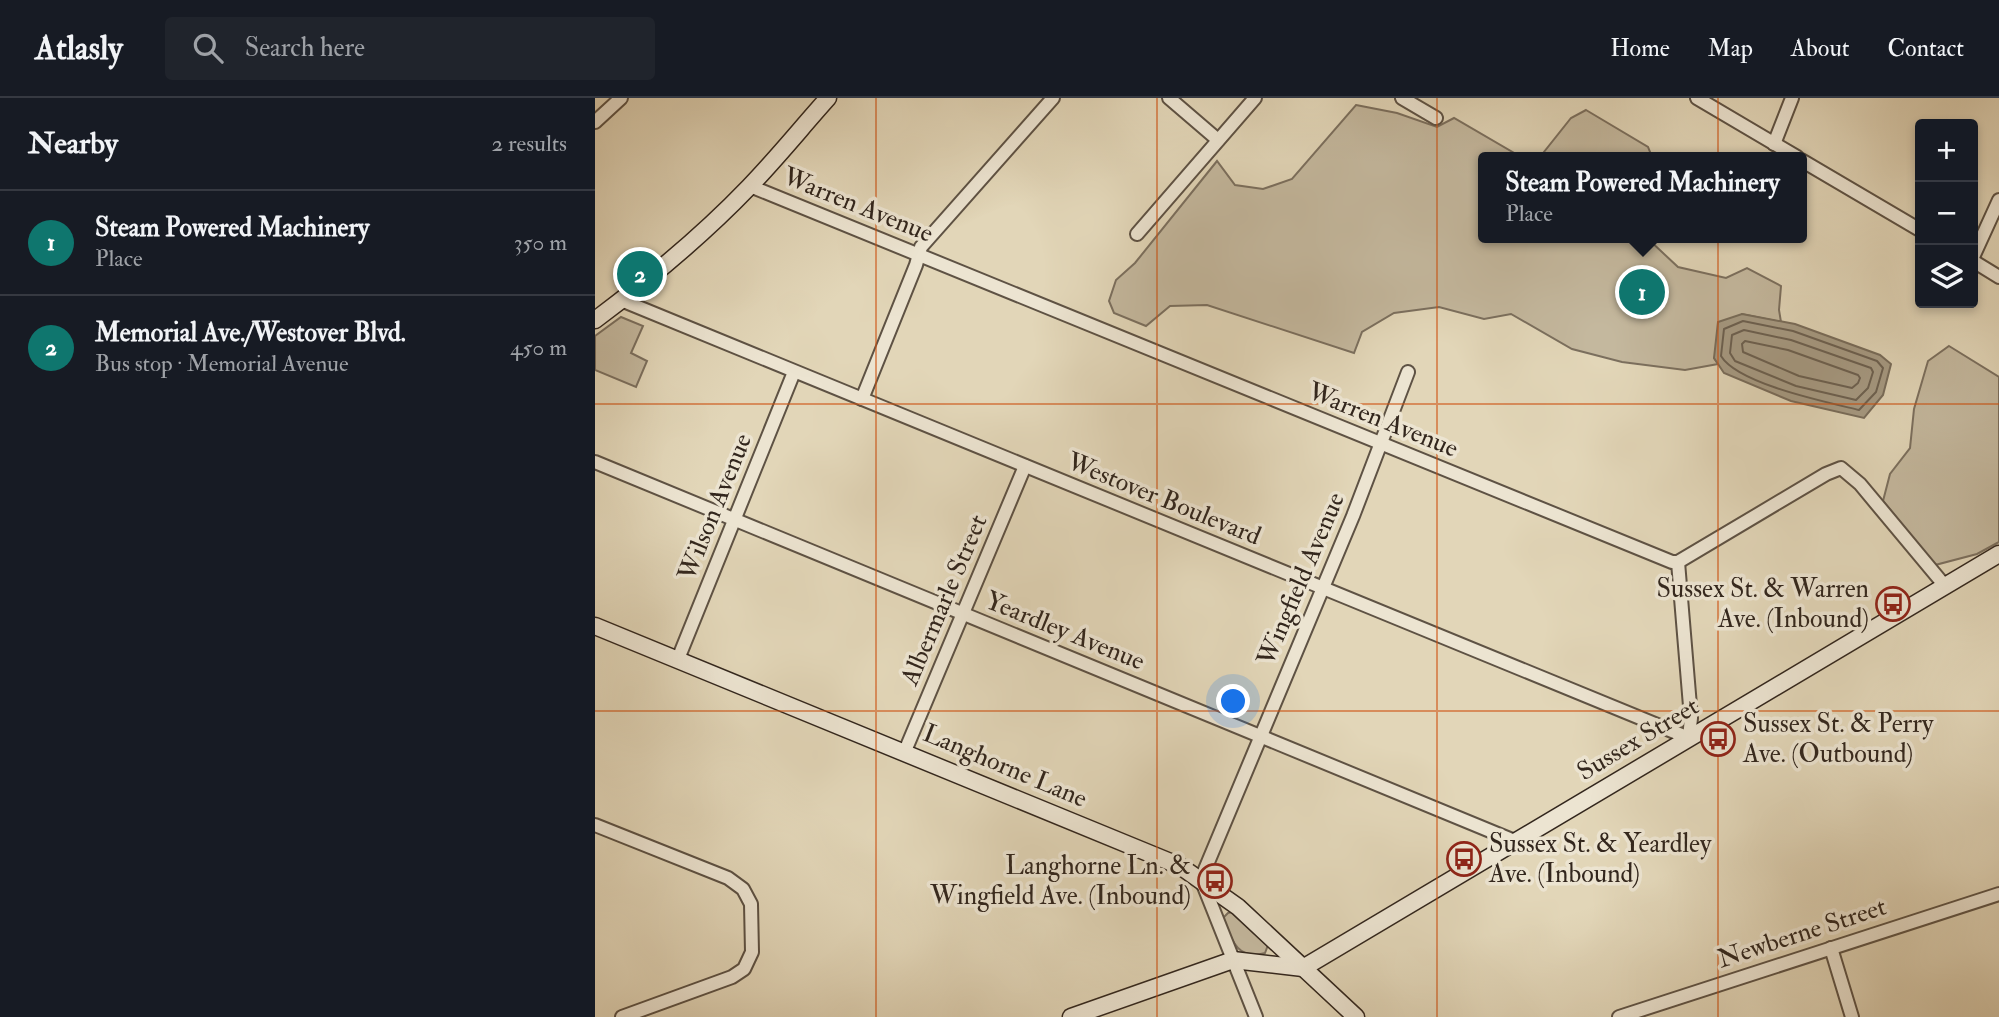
<!DOCTYPE html>
<html lang="en">
<head>
<meta charset="utf-8">
<style>
	:root { --surface:#171b24; --page:#20242c; --text:#f1f3f6; --muted:#9ea1a6; --line:#363941; --accent:#0f766e }
	body { margin:0; font-family:"IM FELL Double Pica",serif; background:var(--page); color:var(--text) }
	.controls { position:absolute; right:21px; top:21px; display:grid; overflow:hidden; border-radius:7px; box-shadow:0 4px 10px #0003 }
	.controls button { width:63px; height:63px; display:grid; place-items:center; padding:0; border:0; border-bottom:2px solid var(--line); background:var(--surface); color:var(--text); font:35px sans-serif }
	.you { position:absolute; left:639px; top:604px; width:24px; height:24px; margin:-18px; border:5px solid #fff; border-radius:50%; background:#1a73e8; box-shadow:0 0 0 10px #1a73e833 }
	.badge { display:grid; place-items:center; width:46px; height:46px; border-radius:50%; background:var(--accent); color:#fff; font-size:23px; font-weight:700 }
	.pin { position:absolute; translate:-50% -50%; border:4px solid #fff; box-shadow:0 2px 7px #0006 }
	.popup { position:absolute; left:883px; top:54px; width:329px; height:91px; box-sizing:border-box; display:grid; place-content:center; border-radius:7px; background:var(--surface); filter:drop-shadow(0 2px 5px #0005); font-size:23px; white-space:nowrap; color:var(--muted) }
	.popup b { font-size:26px; color:var(--text) }
	.popup::after { content:''; position:absolute; left:50%; top:100%; margin-left:-14px; border:14px solid transparent; border-top-color:var(--surface) }
	.list { margin:0; padding:0; list-style:none }
	h2 { display:flex; justify-content:space-between; align-items:center; height:91px; margin:0; padding:0 28px; font-size:30px }
	h2 small { font-size:23px; font-weight:400; color:var(--muted) }
	.list li { display:grid; grid-template-columns:46px 1fr auto; gap:21px; align-items:center; box-sizing:border-box; height:105px; padding:0 28px; border-top:2px solid var(--line) }
	.list b { display:block; font-size:26px; white-space:nowrap }
	.list p { margin:0; font-size:23px; white-space:nowrap; color:var(--muted) }
	.list em { font-size:23px; font-style:normal; color:var(--muted) }
	.icon { flex:none; width:38px; height:38px; fill:none; stroke:currentColor; stroke-width:2; stroke-linecap:round; stroke-linejoin:round }
	.map { position:relative; flex:none; width:1404px; height:919px; overflow:hidden }
	header { display:flex; align-items:center; gap:42px; box-sizing:border-box; height:98px; padding:0 35px; background:var(--surface); border-bottom:2px solid var(--line) }
	header strong { font-size:33px }
	nav { display:flex; gap:38px; margin-inline-start:auto; font-size:24px }
	.search { width:490px; height:63px; background:var(--page); display:flex; align-items:center; gap:18px; box-sizing:border-box; padding:0 24px; border-radius:7px; color:var(--muted); font-size:26px }
	main { display:flex }
	aside { flex:1; background:var(--surface) }
	.map>svg:first-child { display:block }
</style>
</head>
<body>
<header>
<strong>Atlasly</strong>
<div class="search"><svg class="icon" aria-label="search" viewBox="0 0 24 24"><circle cx="10" cy="10" r="6"/><path d="M15 15l6 6"/></svg>Search here</div>
<nav><a>Home</a><a>Map</a><a>About</a><a>Contact</a></nav>
</header>
<main>
<aside>
<h2>Nearby<small>2 results</small></h2>
<ul class="list">
<li><span class="badge">1</span><div><b>Steam Powered Machinery</b><p>Place</p></div><em>350 m</em></li>
<li><span class="badge">2</span><div><b>Memorial Ave./Westover Blvd.</b><p>Bus stop · Memorial Avenue</p></div><em>450 m</em></li>
</ul>
</aside>
<div class="map">
<svg width="1404" height="919" viewBox="0 0 1404 919">
	<rect width="100%" height="100%" fill="#e2d6b8"/>
	<filter id="stains"><feTurbulence type="fractalNoise" baseFrequency=".00286" numOctaves="4"/><feColorMatrix values="0 0 0 0 .2 0 0 0 0 .09 0 0 0 0 .02 0 0 0 .5 -.17"/></filter>
	<radialGradient id="worn" r=".72"><stop offset=".6" stop-color="#630" stop-opacity="0"/><stop offset="1" stop-color="#630" stop-opacity=".3"/></radialGradient>
	<g fill="#c4b89e" stroke="#7b6f5e" stroke-width="2">
		<polygon points="761,7 802,15 842,29 859,20 926,59 888,59 888,140 1052,140 1083,169 1131,180 1152,170 1186,188 1184,212 1186,224 1147,216 1119,260 1123,266 1090,272 1027,264 977,251 916,216 889,221 844,209 799,215 767,234 759,255 612,207 575,208 551,228 519,215 514,203 521,182 540,165 622,63 640,87 668,91 697,81"/>
		<polygon points="991,12 1053,49 1057,59 945,59 976,20"/>
		<polygon points="26,219 48,228 36,255 52,263 41,289 0,272 0,238"/>
		<polygon points="1354,248 1404,279 1404,444 1382,456 1340,467 1288,403 1295,376 1315,350 1319,311 1333,263"/>
		<path d="M637,814L673,847L670,855C642,863 636,841 628,820L633,815Z"/>
	</g>
	<polygon fill="#a69a83" stroke="#786c5a" stroke-width="2" points="1147,216 1200,226 1285,257 1296,266 1288,297 1269,320 1196,303 1129,275 1119,260 1123,224"/>
	<g fill="none" stroke-linecap="round" stroke-linejoin="round">
		<g stroke="#6c6050" stroke-width="2">
			<path d="M1148,223L1198,233L1282,263L1288,270L1281,294L1264,312C1231,304 1143,286 1126,258L1129,231Z"/>
			<polygon points="1149,232 1196,242 1276,270 1278,274 1273,290 1261,302 1201,288 1140,263 1135,255 1137,237"/>
			<polygon points="1150,243 1193,252 1263,277 1265,280 1263,285 1257,290 1204,278 1148,254 1147,246"/>
		</g>
		<g stroke="#5e5244" stroke-width="16">
			<g id="street">
				<polyline points="574,0 623,42"/>
				<polyline points="807,0 841,20"/>
				<polyline points="1102,0 1202,59"/>
				<polyline points="0,24 26,0"/>
				<polyline points="1179,46 1197,0"/>
				<polyline points="1206,62 1325,132"/>
				<polyline points="155,88 1077,464 1083,464 1231,376 1246,370 1265,386 1350,488"/>
				<polyline points="542,136 660,0"/>
				<polyline points="1378,159 1404,102"/>
				<polyline points="1378,163 1404,179"/>
				<polyline points="26,202 1094,640 1096,620 1083,464"/>
				<polyline points="267,301 321,167 326,149 458,0"/>
				<polyline points="0,364 922,744"/>
				<polyline points="83,561 199,274"/>
				<polyline points="310,653 430,368"/>
				<polyline points="0,727 133,780 148,791 156,806 157,854 149,871 137,879 27,919"/>
				<polyline points="1236,850 1257,919"/>
				<polyline points="661,919 606,781 758,418 813,274"/>
				<polyline points="1024,919 1404,796"/>
			</g>
		</g>
		<g stroke="#32261d" stroke-width="19">
			<g id="secondary">
				<path d="M0,222C55,181 107,138 154,89C182,60 207,29 233,0"/>
				<polyline points="0,528 585,768 643,809 761,919"/>
				<polyline points="708,870 1404,456"/>
				<polyline points="476,919 638,862 708,870"/>
			</g>
		</g>
		<use href="#street" stroke="#ece4d1" stroke-width="12"/>
		<use href="#secondary" stroke="#ece4d1" stroke-width="16"/>
	</g>
	<path fill="none" stroke="#cd510f" stroke-width="2" stroke-opacity="0.55" d="M281,0V919M562,0V919M842,0V919M1123,0V919M0,306H1404M0,613H1404"/>
	<defs>
		<g id="bus-ring" transform="scale(1.75)"><circle r="9.5" fill="#ece4d1" stroke="#8f2418" stroke-width="1.5"/><path d="M-5-6H5V4H4V6H2V4H-2V6H-4V4H-5ZM-3.5-4V0h7V-4ZM-3.5 1.2v1.5H-2V1.2ZM2 1.2v1.5H3.5V1.2Z" fill="#8f2418"/></g>
	</defs>
	<g fill-rule="evenodd">
		<use href="#bus-ring" x="1298" y="506"/>
		<use href="#bus-ring" x="1123" y="641"/>
		<use href="#bus-ring" x="869" y="761"/>
		<use href="#bus-ring" x="620" y="783"/>
	</g>
	<g text-anchor="middle" dominant-baseline="central" stroke-width="7" stroke-linejoin="round" paint-order="stroke">
		<g font-size="26" fill="#32261d" stroke="#ece4d1">
			<text transform="translate(263 107) rotate(22)">Warren Avenue</text>
			<text transform="translate(788 322) rotate(22)">Warren Avenue</text>
			<text transform="translate(569 401) rotate(22)">Westover Boulevard</text>
			<text transform="translate(120 409) rotate(-68)">Wilson Avenue</text>
			<text transform="translate(706 481) rotate(-67)">Wingfield Avenue</text>
			<text transform="translate(349 502) rotate(-67)">Albermarle Street</text>
			<text transform="translate(470 533) rotate(22)">Yeardley Avenue</text>
			<text transform="translate(1043 641) rotate(-31)">Sussex Street</text>
			<text transform="translate(410 668) rotate(23)">Langhorne Lane</text>
			<text transform="translate(1207 835) rotate(-18)">Newberne Street</text>
		</g>
		<g font-size="26" fill="#32261d" stroke="#ece4d1" text-anchor="end">
			<text x="1274" y="491">Sussex St. &amp; Warren<tspan x="1274" dy="30">Ave. (Inbound)</tspan></text>
			<text x="1148" y="626" text-anchor="start">Sussex St. &amp; Perry<tspan x="1148" dy="30">Ave. (Outbound)</tspan></text>
			<text x="894" y="746" text-anchor="start">Sussex St. &amp; Yeardley<tspan x="894" dy="30">Ave. (Inbound)</tspan></text>
			<text x="596" y="768">Langhorne Ln. &amp;<tspan x="596" dy="30">Wingfield Ave. (Inbound)</tspan></text>
		</g>
	</g>
	<rect width="100%" height="100%" filter="url(#stains)"/>
	<rect width="100%" height="100%" fill="url(#worn)"/>
</svg>
<div class="controls">
<button>+</button>
<button>−</button>
<button><svg class="icon" aria-label="layers" viewBox="0 0 24 24"><path d="M12 4l9 5-9 5-9-5zM3 14l9 5 9-5"/></svg></button>
</div>
<div class="you"></div>
<div class="pin badge" style="left:1047px;top:194px">1</div>
<div class="popup"><b>Steam Powered Machinery</b>Place</div>
<div class="pin badge" style="left:45px;top:176px">2</div>
</div>
</main>
</body>
</html>
